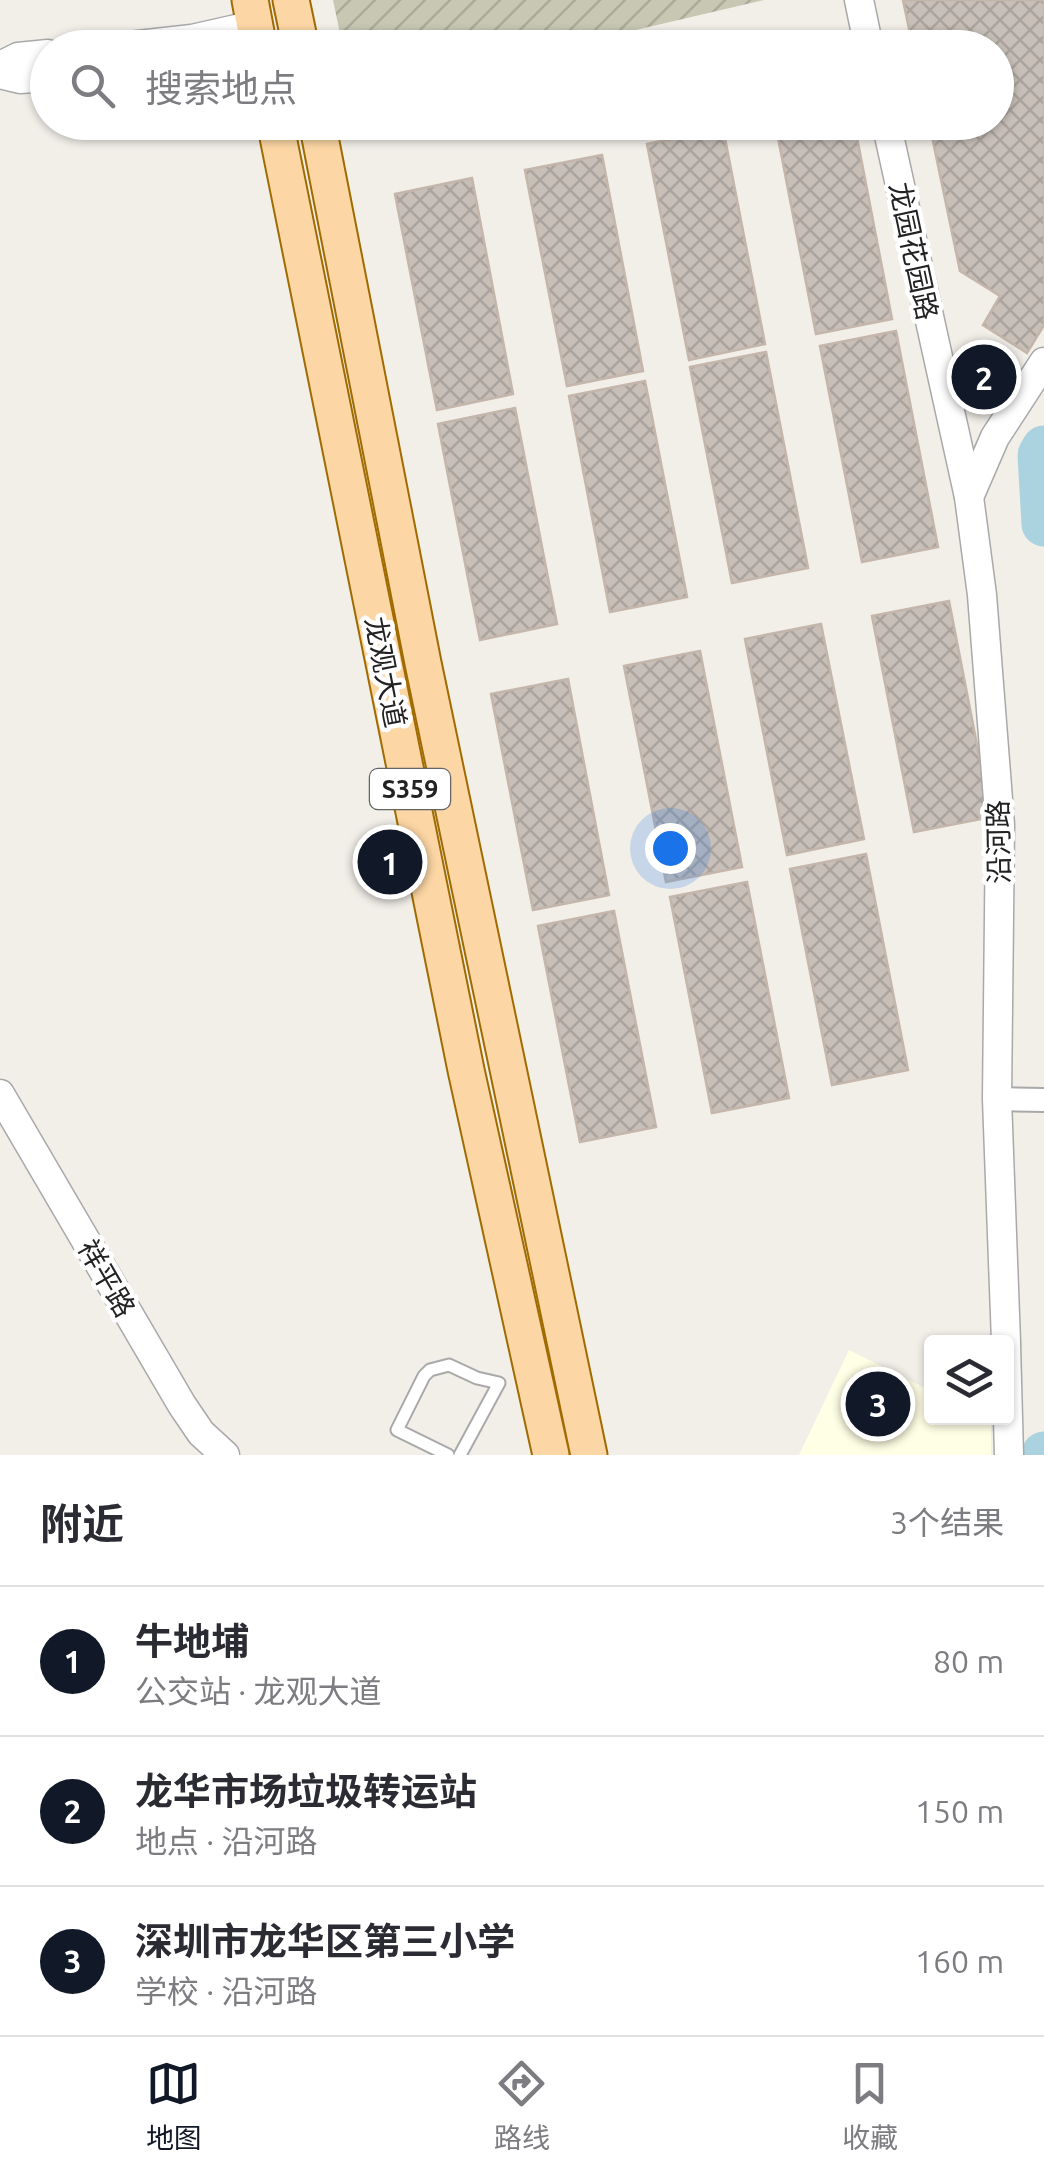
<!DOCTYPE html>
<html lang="zh">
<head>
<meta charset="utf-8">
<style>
	:root { --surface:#fff; --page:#f7f7f7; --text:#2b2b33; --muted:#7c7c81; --line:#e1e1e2; --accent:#111827 }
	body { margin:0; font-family:Ubuntu,"Noto Sans SC",sans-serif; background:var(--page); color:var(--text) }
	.controls { position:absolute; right:30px; bottom:30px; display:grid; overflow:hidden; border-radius:10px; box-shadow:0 2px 8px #0004 }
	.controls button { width:90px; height:90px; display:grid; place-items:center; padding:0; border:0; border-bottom:2px solid var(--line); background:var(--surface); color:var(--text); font:50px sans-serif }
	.you { position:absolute; left:670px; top:848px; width:35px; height:35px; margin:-25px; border:8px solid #fff; border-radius:50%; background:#1a73e8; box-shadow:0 0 0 15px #1a73e833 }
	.badge { display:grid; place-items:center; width:65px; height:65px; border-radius:50%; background:var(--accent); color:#fff; font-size:32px; font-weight:700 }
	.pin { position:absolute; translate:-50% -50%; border:5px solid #fff; box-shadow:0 2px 10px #0006 }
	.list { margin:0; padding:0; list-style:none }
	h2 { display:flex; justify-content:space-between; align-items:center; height:130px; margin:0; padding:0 40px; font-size:42px }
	h2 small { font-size:32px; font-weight:400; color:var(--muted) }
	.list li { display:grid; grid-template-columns:65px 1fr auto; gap:30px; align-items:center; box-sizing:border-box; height:150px; padding:0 40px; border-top:2px solid var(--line) }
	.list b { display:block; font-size:38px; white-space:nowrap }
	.list p { margin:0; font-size:32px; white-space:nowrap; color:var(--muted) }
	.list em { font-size:32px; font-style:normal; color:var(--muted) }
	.icon { flex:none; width:55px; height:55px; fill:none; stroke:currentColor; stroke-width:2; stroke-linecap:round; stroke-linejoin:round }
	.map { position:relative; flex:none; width:1044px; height:1455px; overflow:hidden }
	.search { position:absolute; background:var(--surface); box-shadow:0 2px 8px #0004; left:30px; right:30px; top:30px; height:110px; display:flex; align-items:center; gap:25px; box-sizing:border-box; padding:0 35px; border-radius:55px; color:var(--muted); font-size:38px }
	.sheet { height:580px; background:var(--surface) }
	nav { display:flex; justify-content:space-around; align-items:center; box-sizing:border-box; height:140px; border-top:2px solid var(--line); background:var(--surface); font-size:28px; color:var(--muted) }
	nav a { display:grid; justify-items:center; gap:5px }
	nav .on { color:var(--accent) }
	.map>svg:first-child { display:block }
</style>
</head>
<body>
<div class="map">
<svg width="1044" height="1455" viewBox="0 0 1044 1455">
	<defs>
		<pattern id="construction-furrows" width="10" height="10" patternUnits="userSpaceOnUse" patternTransform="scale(2.5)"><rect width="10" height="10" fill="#c7c7b4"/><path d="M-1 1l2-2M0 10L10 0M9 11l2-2" fill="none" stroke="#abab9a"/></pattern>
		<pattern id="building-cross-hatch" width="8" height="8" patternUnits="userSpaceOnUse" patternTransform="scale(2.5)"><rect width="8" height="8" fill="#c7bfb8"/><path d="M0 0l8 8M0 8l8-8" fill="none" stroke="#aba49e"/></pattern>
	</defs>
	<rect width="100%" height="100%" fill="#f2efe9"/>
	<polygon fill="#ffffe5" points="849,1350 931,1391 932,1418 985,1418 991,1421 991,1455 799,1455"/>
	<polygon fill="url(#construction-furrows)" points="333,0 764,0 563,47 343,48"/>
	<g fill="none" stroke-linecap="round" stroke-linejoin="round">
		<g stroke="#aad3df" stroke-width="45">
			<polyline points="1044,448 1040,455 1044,524"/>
			<polyline points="1044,1455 1044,1454"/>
		</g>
	</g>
	<g fill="url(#building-cross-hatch)" stroke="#c4b6ab" stroke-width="2.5">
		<polygon points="903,0 1044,0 1044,325 1027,353 983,325 1000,296 960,271 929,122 996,122 996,48 913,48"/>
		<polygon points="775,122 854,122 892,319 816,334"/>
		<polygon points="723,128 765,344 689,360 647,144"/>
		<polygon points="602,155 643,371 567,386 525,170"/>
		<polygon points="472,178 513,394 437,410 395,194"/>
		<polygon points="896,331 938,547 862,562 820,346"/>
		<polygon points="996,343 1009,403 972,411 959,351"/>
		<polygon points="766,352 808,568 732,583 690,367"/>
		<polygon points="645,381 687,597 610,612 569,396"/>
		<polygon points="515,408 557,624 480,640 438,424"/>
		<polygon points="949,601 991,817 914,832 872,616"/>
		<polygon points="821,624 864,839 787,855 745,639"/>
		<polygon points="700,651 742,867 666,882 624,666"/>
		<polygon points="568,679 609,895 533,910 491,694"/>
		<polygon points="866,854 908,1070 832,1085 790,869"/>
		<polygon points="747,882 789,1098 712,1113 670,897"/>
		<polygon points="614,911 656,1127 580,1142 538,926"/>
	</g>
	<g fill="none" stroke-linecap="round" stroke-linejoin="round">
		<g stroke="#a9a9a9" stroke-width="15">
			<polyline id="service" points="448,1455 397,1430 424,1376 430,1370 449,1365 477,1378 499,1383 460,1455"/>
		</g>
		<g stroke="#a9a9a9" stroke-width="26">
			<polyline id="minor" points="997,1099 1044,1100"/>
		</g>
		<g stroke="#a9a9a9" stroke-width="31">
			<g id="tertiary">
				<polyline points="859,0 869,48"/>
				<polyline points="111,48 192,39 254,25"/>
				<polyline points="0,66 18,57 48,54"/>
				<polyline points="0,74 20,79 48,77"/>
				<polyline points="886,122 969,497 982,595 1000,825 997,1099 1006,1342"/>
				<polyline points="969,497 995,437 1044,362"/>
				<polyline points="0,1094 182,1405 201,1433 225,1455"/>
				<polyline points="1006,1345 1009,1455"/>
			</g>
		</g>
		<g stroke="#a06b00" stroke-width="39">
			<g id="primary">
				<polyline points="250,0 259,48"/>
				<polyline points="291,0 301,48"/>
				<polyline points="275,122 466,1070 551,1455"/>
				<polyline points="317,122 423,663 589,1455"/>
			</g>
		</g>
		<use href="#service" stroke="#fff" stroke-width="11"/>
		<use href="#minor" stroke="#fff" stroke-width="22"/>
		<use href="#tertiary" stroke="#fff" stroke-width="28"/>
		<use href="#primary" stroke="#fcd6a4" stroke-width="35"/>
	</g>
	<g text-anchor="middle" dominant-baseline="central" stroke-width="9" stroke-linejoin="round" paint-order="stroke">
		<rect fill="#fff" stroke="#646464" stroke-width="2.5" x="370" y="769" width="80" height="40" rx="8"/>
		<g font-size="25" font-weight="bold" fill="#222">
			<text x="410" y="789">S359</text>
		</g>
		<g font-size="28" fill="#222" stroke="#fff">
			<text transform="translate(914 251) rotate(78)">龙园花园路</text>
			<text transform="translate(386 672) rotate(79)">龙观大道</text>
			<text transform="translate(998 842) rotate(-91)">沿河路</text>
			<text transform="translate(107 1278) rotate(60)">祥平路</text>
		</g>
	</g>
</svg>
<div class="controls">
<button><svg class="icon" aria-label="layers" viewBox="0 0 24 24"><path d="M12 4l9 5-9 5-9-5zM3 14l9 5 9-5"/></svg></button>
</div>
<div class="you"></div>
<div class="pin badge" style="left:390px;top:862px">1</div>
<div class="pin badge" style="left:984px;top:377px">2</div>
<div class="pin badge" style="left:878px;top:1404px">3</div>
<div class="search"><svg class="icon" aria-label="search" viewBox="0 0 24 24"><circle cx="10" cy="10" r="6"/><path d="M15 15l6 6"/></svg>搜索地点</div>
</div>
<section class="sheet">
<h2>附近<small>3个结果</small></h2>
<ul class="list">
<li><span class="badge">1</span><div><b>牛地埔</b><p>公交站 · 龙观大道</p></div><em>80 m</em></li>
<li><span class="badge">2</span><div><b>龙华市场垃圾转运站</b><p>地点 · 沿河路</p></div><em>150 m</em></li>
<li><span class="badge">3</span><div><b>深圳市龙华区第三小学</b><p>学校 · 沿河路</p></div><em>160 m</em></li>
</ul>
</section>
<nav>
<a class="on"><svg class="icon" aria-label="map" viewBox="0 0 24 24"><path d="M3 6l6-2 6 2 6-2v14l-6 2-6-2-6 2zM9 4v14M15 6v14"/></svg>地图</a>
<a><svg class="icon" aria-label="directions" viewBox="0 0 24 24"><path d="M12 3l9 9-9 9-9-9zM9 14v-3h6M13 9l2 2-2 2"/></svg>路线</a>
<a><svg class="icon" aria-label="saved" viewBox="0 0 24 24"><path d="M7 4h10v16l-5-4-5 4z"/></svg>收藏</a>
</nav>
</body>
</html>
